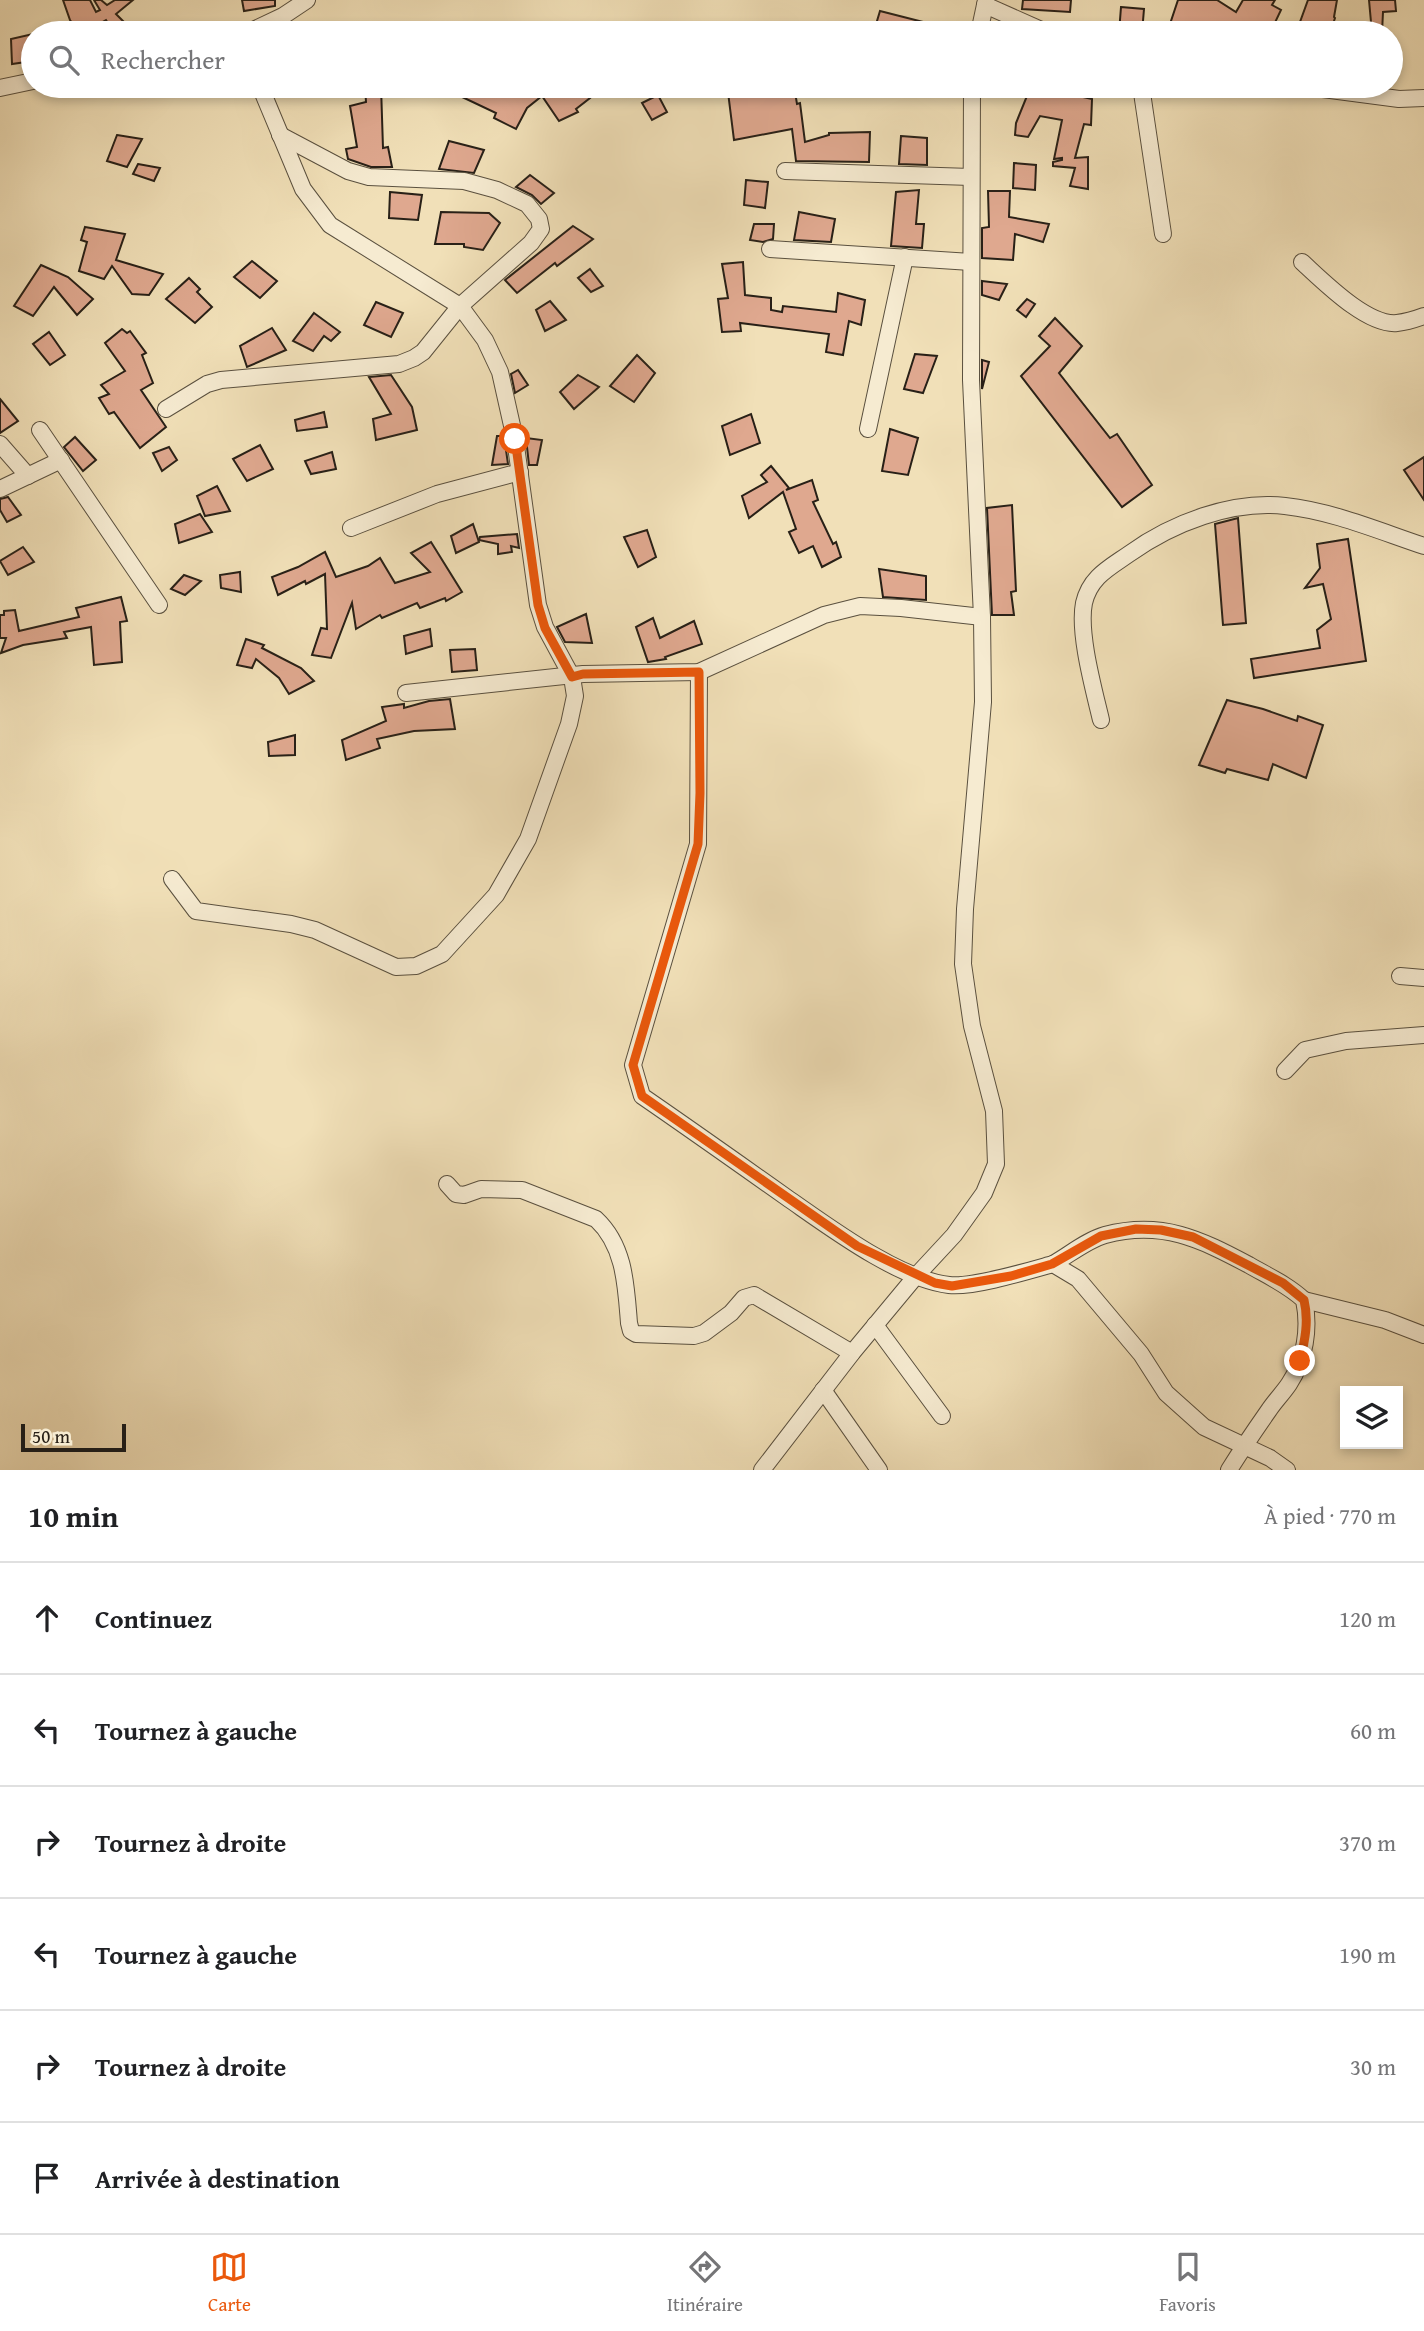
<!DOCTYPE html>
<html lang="fr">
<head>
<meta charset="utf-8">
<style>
	:root { --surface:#fff; --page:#f6f6f6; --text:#202124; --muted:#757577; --line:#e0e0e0; --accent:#ea580c }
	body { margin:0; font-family:"Gentium Book Plus",serif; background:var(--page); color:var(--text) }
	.controls { position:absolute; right:21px; bottom:21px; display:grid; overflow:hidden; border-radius:0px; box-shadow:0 4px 10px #0003 }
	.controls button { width:63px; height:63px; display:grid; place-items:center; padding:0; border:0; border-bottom:2px solid var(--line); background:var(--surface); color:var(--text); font:35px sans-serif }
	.scale { position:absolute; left:21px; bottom:18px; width:105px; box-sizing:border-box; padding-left:7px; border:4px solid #282017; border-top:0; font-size:19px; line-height:24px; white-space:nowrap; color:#282017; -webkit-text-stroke:5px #f6ebd1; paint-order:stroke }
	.stop { position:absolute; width:21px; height:21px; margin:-16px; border:5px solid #ea580c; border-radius:50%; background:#fff }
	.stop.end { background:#ea580c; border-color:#fff; box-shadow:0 2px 7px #0008 }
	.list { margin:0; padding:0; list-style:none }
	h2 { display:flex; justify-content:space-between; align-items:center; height:91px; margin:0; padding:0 28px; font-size:30px }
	h2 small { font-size:23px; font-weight:400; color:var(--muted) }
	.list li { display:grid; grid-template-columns:46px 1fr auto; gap:21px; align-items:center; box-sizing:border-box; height:112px; padding:0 28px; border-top:2px solid var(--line) }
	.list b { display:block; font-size:26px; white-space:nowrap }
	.list em { font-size:23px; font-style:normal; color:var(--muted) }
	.icon { flex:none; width:38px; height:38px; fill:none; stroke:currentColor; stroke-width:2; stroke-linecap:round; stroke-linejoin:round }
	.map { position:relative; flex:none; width:1424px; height:1470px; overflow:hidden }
	.search { position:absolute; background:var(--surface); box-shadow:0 4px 10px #0003; left:21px; right:21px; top:21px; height:77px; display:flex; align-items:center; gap:18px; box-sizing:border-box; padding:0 24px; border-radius:38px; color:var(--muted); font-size:26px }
	.sheet { height:763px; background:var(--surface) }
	nav { display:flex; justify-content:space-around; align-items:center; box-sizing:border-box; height:98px; border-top:2px solid var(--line); background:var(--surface); font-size:19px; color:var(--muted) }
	nav a { display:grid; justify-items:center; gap:4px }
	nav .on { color:var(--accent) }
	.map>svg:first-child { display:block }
</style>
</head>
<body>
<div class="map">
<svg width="1424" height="1470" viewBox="0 0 1424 1470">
	<rect width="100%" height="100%" fill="#f1e0b8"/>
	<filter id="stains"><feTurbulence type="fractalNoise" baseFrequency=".00286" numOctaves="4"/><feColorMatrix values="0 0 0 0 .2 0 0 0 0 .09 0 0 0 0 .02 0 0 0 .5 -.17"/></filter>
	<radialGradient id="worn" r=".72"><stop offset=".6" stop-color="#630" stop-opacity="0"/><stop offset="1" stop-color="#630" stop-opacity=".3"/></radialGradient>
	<g fill="#dfa88f" stroke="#282017" stroke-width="2">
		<polygon points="63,0 90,0 96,12 100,10 94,0 101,0 107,5 115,0 133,0 116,14 123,21 113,31 106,20 83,33 79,33 70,20"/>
		<polygon points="242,0 275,0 275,6 244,11"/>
		<polygon points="1023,0 1071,0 1070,12 1022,9"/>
		<polygon points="1178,0 1217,0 1236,12 1243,0 1275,0 1272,5 1281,10 1270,33 1167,33"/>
		<polygon points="1308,0 1337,0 1334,17 1335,18 1330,33 1296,33"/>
		<polygon points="1369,0 1395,0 1396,11 1383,12 1382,33 1372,33"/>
		<polygon points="1121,7 1144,9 1142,33 1119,33"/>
		<polygon points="880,11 931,24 929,33 882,33 874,31"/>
		<polygon points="33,34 33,61 12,64 11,39"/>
		<polygon points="365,86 381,86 383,148 388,147 392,167 371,167 348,159 346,149 357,147 350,106 366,102"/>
		<polygon points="402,86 436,86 432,97 402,92"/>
		<polygon points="439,86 495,86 509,90 511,86 581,86 590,98 576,109 578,112 559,121 542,96 527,108 516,129 494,118 496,113"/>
		<polygon points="776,86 794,86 797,104 800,103 805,142 829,135 829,133 870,132 869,162 796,161 792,129 734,140 728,92 753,89 754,91"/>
		<polygon points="1031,86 1054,86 1052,90 1092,99 1091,125 1084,124 1075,158 1088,157 1088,189 1070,186 1075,168 1053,166 1053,162 1062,160 1062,158 1054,159 1062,120 1040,116 1028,137 1015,135 1016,123"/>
		<polygon points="658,95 667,112 652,120 642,103"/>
		<polygon points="117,135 142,139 127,167 107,161"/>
		<polygon points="901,136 927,138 927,165 899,164"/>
		<polygon points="449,141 484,150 474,173 439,169"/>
		<polygon points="1014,163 1036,165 1035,190 1013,188"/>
		<polygon points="138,164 160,168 154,181 133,174"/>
		<polygon points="530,175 554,193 541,204 532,195 516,187"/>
		<polygon points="746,180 768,182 765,208 744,205"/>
		<polygon points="919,190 916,224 924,224 922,248 891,246 896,192"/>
		<polygon points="988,191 1010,191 1009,217 1049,224 1043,242 1015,234 1013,260 982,258 982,228 989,227"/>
		<polygon points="390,192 422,195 418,220 389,218"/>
		<polygon points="441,212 489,213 500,223 483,250 464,247 464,244 435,244"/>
		<polygon points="799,212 835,219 831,242 794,240"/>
		<polygon points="754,224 774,224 773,239 763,242 750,240"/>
		<polygon points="573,226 593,239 557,266 555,263 517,293 505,280"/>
		<polygon points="85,227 125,234 116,260 163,274 149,295 132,294 112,266 104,279 79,271 87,242 81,240"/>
		<polygon points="252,261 277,281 260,298 234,277"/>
		<polygon points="743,262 745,295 771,298 771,310 782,312 783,306 836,312 838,293 865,300 861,325 849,321 843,355 826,352 829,334 740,323 741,331 722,332 718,299 728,298 722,264"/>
		<polygon points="41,265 68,277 93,299 77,315 54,287 33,316 14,306"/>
		<polygon points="590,269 603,286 591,292 578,278"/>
		<polygon points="189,278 200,289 197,292 212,307 195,323 166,299"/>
		<polygon points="982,281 1007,284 999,300 982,295"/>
		<polygon points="1027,299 1035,304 1026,317 1017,310"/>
		<polygon points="550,301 566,320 545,331 536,310"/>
		<polygon points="376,302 403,313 391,337 364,325"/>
		<polygon points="314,313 340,332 331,341 324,336 313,351 293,341"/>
		<polygon points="1055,318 1082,346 1059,373 1110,438 1117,434 1152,485 1122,507 1021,376 1050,346 1039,336"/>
		<polygon points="272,328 286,350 247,367 240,346"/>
		<polygon points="122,329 127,333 130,331 146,353 142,355 153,383 141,390 166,427 140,448 114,412 109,414 99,398 109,394 101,385 125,371 105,343"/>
		<polygon points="49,332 65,355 50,365 33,344"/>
		<polygon points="915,354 937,356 923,393 904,389"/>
		<polygon points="637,355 655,373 634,402 610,386"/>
		<polygon points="982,360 989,362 982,389"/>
		<polygon points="518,370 528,385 515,393 511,374"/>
		<polygon points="391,375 412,407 417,430 376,440 373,419 391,414 369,377"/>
		<polygon points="578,375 599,387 574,409 560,392"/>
		<polygon points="0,399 18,421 0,433"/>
		<polygon points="324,412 327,427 297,431 295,420"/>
		<polygon points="751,414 760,443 730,455 722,426"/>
		<polygon points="890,429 918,438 908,475 882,471"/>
		<polygon points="497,436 504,436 508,464 492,465"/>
		<polygon points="75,437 96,460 83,471 64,447"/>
		<polygon points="526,438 542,440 537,465 529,465"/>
		<polygon points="260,445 273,469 247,481 233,459"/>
		<polygon points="169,447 177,460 162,471 153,453"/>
		<polygon points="332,452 336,469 311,474 305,461"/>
		<polygon points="1424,457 1424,500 1404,470"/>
		<polygon points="771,466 789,488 786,490 812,480 818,500 813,502 833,544 836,542 841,557 822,567 813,546 799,553 789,532 796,529 783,492 749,518 742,496 767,482 761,475"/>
		<polygon points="217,486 230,511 205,516 197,496"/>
		<polygon points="8,497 21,515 7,522 0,510 0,499"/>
		<polygon points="1012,505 1016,591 1011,592 1014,615 992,615 987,508"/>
		<polygon points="200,514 212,532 179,543 175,524"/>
		<polygon points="1238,518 1246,623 1223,625 1215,524"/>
		<polygon points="473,524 479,542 456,553 451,536"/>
		<polygon points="647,530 656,557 638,567 624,537"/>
		<polygon points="517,534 519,548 511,546 512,552 498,554 498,544 479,540 480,537"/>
		<polygon points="1348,539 1366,661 1254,678 1251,659 1320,648 1317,630 1331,619 1323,584 1305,588 1320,568 1317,544"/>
		<polygon points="431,542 462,592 446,601 445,598 420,608 417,603 382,618 380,615 356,629 352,603 331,658 312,655 321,628 327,629 325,574 306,584 305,581 278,595 272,577 298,567 325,552 336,577 368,566 380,558 395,583 430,572 411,553"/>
		<polygon points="23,547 34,562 8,575 0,561"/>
		<polygon points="879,569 926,576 926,600 883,597"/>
		<polygon points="240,572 241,592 221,588 220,575"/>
		<polygon points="184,575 201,581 185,595 171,589"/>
		<polygon points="121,597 127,621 120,622 122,662 94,665 91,627 64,632 67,638 23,645 1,653 6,638 0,638 0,615 4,615 4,611 15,610 19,631 79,617 76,608"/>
		<polygon points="586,614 592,643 565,642 557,627"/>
		<polygon points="653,618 660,638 694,621 702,644 665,657 666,659 648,662 636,627"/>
		<polygon points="430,629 432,646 406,654 404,636"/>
		<polygon points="246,639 264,645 262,648 301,668 314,681 289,694 279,678 256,659 252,668 237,665"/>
		<polygon points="475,649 477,670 452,672 450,650"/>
		<polygon points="450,699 455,729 414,731 377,739 380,748 346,760 342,740 386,721 382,707 404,704 404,708 429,701"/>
		<polygon points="1227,700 1263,709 1297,721 1298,716 1323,725 1306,778 1273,764 1268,780 1227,769 1225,773 1199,765"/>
		<polygon points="295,735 295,755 269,756 268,742"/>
	</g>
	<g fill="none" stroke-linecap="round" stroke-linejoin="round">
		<g stroke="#5a503f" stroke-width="18">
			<g id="minor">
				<polyline points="986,0 985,5 1048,33"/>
				<polyline points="247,33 283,16 307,0"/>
				<polyline points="979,33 985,5"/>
				<polyline points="1141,86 1163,234"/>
				<polyline points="1300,86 1399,99 1424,98"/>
				<polyline points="0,88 33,81"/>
				<polyline points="785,171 971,177"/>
				<polyline points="770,249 971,262"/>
				<path d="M1302,262C1323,281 1367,326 1397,323C1406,322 1416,319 1424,316"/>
				<polyline points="166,409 207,384 221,380 399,364 414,358 423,352 460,306 531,243 541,229 539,219 527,204 497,190 464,181 369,177 348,171 280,135"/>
				<polyline points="868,429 905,257"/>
				<polyline points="40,430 159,605"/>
				<polyline points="0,444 28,476"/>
				<polyline points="0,489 61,460"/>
				<polyline points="351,528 437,494 520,472"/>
				<path d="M699,672L698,844L633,1065L642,1096C690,1129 738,1163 786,1197C828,1226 898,1279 949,1285C972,1288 1028,1271 1053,1264L1078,1279L1141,1354L1166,1393L1204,1427L1270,1458L1287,1470"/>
				<polyline points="406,693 583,674 699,672 824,615 860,606 901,608 982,617"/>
				<path d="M1101,720C1094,690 1078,633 1084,603C1090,577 1109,568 1129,554C1172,523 1232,500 1285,506C1332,511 1379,531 1424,546"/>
				<polyline points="172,879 196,911 291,924 315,930 396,967 416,966 442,954 496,895 528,839 569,724 575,696 572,677 545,627 538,605 515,439 500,372 485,340 460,306 330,225 303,189 260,86"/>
				<polyline points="1400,976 1424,978"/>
				<polyline points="1285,1071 1305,1050 1346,1041 1424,1035"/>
				<path d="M447,1184L456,1194L464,1195L481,1189L522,1190L596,1219C625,1246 626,1286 629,1323L631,1331L636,1334L694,1336L704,1333L731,1313L744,1298L754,1295L852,1353"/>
				<path d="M1053,1264C1069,1255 1087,1240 1105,1235C1162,1220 1200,1239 1249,1265C1268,1276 1288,1285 1304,1300C1310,1328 1305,1360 1289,1384C1283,1393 1275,1401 1269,1410C1255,1430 1242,1449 1229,1470"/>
				<polyline points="1304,1300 1385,1320 1424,1335"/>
				<polyline points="875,1325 942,1416"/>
				<polyline points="823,1390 879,1470"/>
				<polyline points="762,1470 852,1353 916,1276 954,1235 984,1193 996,1164 994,1111 972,1026 963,964 965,909 983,702 982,617 971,380 972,86"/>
			</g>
		</g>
		<use href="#minor" stroke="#f6ebd1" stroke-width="16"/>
	</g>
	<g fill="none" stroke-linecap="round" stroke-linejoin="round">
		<path stroke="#ea580c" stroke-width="9" d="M515,439L538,605L545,628L572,677L583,674L699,672L700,793L698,844L633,1065L642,1096L857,1246L935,1283L952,1286L1011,1276L1052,1264L1101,1236L1136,1229L1161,1230L1193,1237L1283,1283L1304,1300C1309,1321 1305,1340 1300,1361"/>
	</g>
	<rect width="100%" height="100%" filter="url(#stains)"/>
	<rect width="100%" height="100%" fill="url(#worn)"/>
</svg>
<div class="controls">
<button><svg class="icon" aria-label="layers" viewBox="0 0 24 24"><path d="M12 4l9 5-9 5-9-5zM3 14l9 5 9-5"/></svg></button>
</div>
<div class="scale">50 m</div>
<div class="stop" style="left:515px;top:439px"></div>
<div class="stop end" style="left:1300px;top:1361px"></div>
<div class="search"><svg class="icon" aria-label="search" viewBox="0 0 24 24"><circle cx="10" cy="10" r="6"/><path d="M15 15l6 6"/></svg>Rechercher</div>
</div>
<section class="sheet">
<h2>10 min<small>À pied · 770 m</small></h2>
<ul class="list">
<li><svg class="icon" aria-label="ahead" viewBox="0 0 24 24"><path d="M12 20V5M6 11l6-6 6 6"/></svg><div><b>Continuez</b></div><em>120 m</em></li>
<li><svg class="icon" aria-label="left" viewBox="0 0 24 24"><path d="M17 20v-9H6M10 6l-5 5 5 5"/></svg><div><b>Tournez à gauche</b></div><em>60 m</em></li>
<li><svg class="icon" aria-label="right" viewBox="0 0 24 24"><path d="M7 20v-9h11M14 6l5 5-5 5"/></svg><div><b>Tournez à droite</b></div><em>370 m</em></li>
<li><svg class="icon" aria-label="left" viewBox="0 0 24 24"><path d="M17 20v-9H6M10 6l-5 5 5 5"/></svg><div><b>Tournez à gauche</b></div><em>190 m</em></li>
<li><svg class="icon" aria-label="right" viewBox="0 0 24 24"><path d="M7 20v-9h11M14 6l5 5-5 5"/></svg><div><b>Tournez à droite</b></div><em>30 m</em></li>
<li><svg class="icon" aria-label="arrive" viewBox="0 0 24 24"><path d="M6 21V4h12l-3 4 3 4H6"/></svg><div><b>Arrivée à destination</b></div></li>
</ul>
</section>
<nav>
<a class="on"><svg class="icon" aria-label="map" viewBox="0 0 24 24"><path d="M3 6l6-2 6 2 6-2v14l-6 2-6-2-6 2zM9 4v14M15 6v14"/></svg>Carte</a>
<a><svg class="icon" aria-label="directions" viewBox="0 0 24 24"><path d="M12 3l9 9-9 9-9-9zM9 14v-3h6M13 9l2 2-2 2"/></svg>Itinéraire</a>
<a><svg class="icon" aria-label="saved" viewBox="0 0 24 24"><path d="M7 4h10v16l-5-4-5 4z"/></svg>Favoris</a>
</nav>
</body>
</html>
